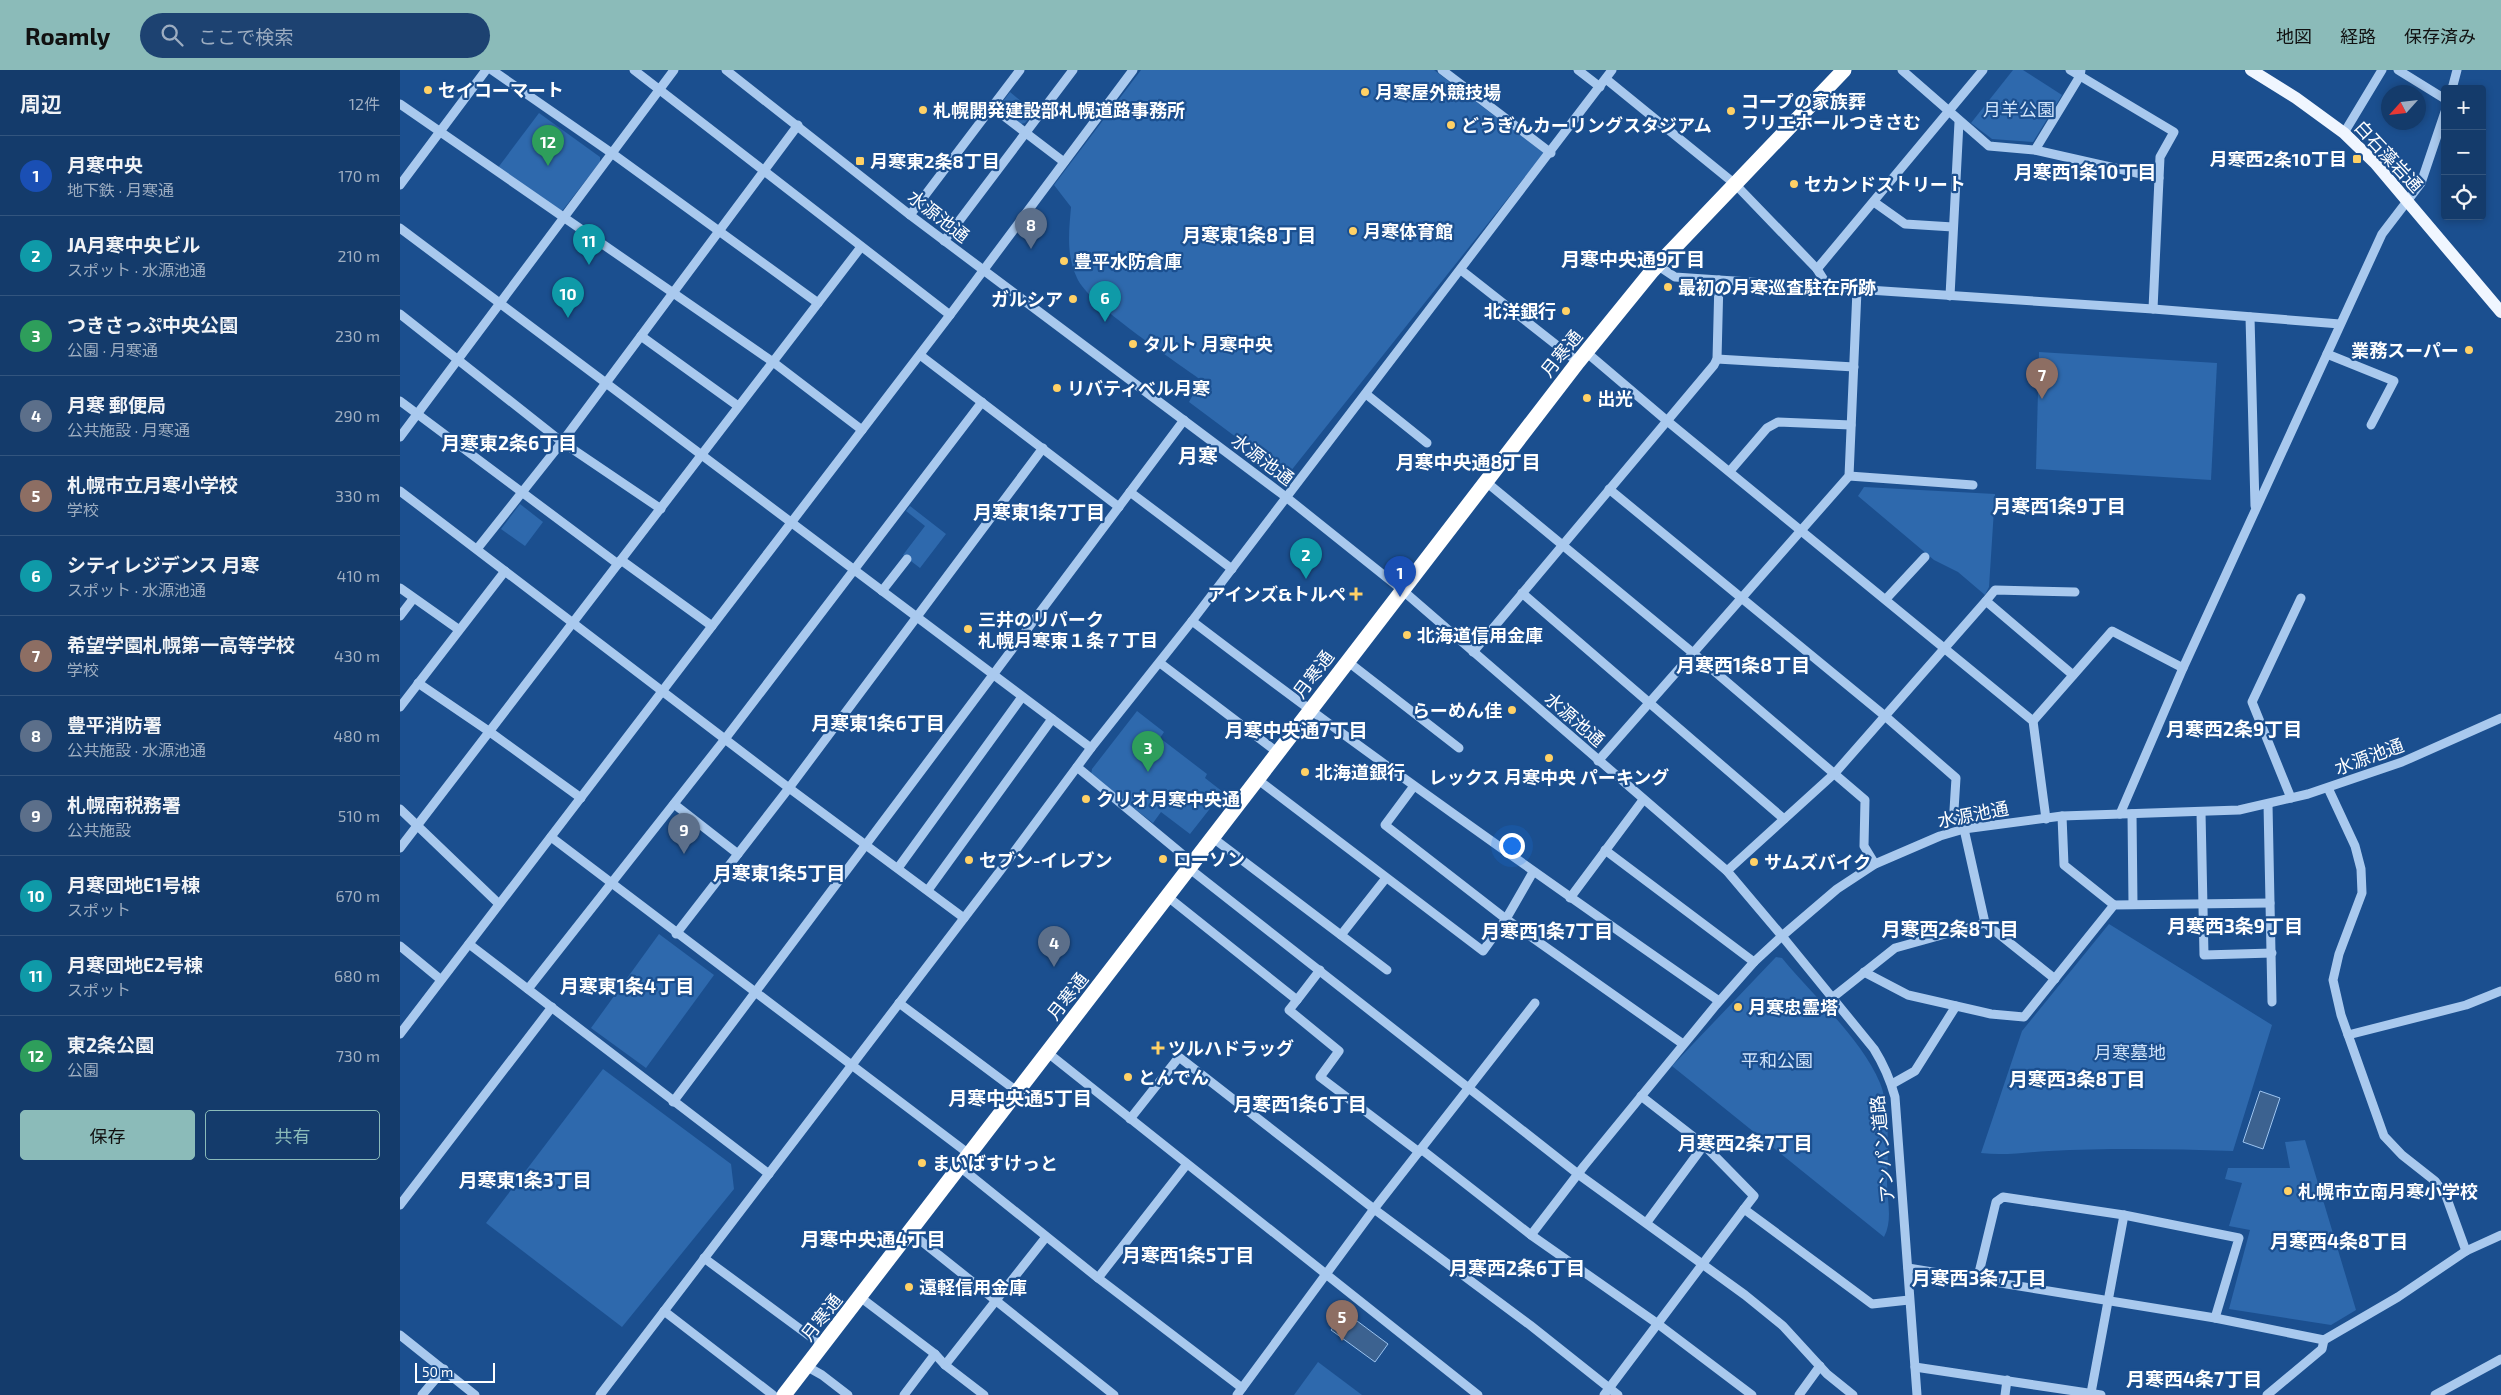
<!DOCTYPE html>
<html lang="ja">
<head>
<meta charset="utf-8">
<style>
	:root { --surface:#143b6b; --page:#1d4271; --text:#f1f3f6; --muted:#9dadc1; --line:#33557e; --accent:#8bbbb9 }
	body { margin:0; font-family:"Exo 2","Noto Sans JP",sans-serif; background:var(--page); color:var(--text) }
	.controls { position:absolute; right:15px; top:15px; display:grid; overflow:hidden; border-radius:5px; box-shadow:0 2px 8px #0003 }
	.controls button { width:45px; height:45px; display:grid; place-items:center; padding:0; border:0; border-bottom:1px solid var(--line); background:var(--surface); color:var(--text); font:25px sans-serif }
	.compass { position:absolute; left:1981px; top:15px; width:45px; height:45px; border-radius:50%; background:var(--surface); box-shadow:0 2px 8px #0003; rotate:243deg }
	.scale { position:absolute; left:15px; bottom:12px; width:80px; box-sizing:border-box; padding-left:5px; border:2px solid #fff; border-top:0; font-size:14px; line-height:18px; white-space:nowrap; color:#fff; -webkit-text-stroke:4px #1b4f8f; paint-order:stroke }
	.you { position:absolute; left:1111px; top:775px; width:18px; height:18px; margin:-12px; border:4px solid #fff; border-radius:50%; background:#1a73e8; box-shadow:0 0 0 8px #1a73e833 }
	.badge { display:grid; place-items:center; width:32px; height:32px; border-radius:50%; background:var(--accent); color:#fff; font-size:16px; font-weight:700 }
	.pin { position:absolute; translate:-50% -41px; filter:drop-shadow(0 1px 2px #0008) }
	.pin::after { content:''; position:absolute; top:26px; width:18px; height:15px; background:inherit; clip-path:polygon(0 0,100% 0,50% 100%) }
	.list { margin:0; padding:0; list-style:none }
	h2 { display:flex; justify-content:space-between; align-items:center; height:65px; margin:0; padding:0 20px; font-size:21px }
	h2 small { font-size:16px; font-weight:400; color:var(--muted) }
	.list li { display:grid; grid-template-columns:32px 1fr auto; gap:15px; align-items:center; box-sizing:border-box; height:80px; padding:0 20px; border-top:1px solid var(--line) }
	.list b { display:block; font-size:19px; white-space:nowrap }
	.list p { margin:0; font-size:16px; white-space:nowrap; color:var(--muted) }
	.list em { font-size:16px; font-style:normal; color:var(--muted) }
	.actions { display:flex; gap:10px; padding:15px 20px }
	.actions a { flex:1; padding:11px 0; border:1px solid var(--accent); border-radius:5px; text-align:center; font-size:18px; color:var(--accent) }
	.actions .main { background:var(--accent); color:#111 }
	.icon { flex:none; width:28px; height:28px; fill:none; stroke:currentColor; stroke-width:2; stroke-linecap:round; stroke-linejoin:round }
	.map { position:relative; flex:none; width:2101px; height:1325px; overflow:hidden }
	header { display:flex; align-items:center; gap:30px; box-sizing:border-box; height:70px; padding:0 25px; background:var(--accent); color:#111 }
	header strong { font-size:24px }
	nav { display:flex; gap:28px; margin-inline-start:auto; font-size:18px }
	.search { width:350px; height:45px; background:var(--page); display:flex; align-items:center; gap:12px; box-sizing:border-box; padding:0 18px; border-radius:28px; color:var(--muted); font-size:19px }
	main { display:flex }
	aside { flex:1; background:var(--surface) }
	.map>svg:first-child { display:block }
</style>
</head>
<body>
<header>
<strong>Roamly</strong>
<div class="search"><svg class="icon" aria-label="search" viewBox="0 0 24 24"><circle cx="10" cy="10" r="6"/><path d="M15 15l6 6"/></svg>ここで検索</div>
<nav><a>地図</a><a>経路</a><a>保存済み</a></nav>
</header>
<main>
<aside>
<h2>周辺<small>12件</small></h2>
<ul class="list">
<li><span class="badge" style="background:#1a4fb4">1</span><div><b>月寒中央</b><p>地下鉄 · 月寒通</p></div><em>170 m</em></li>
<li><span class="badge" style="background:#0f9aa8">2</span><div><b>JA月寒中央ビル</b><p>スポット · 水源池通</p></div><em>210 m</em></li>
<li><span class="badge" style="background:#2e9e5b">3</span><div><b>つきさっぷ中央公園</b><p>公園 · 月寒通</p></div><em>230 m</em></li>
<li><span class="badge" style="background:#5c6f8a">4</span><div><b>月寒 郵便局</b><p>公共施設 · 月寒通</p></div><em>290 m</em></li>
<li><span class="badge" style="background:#8d6e63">5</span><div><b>札幌市立月寒小学校</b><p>学校</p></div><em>330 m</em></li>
<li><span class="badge" style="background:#0f9aa8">6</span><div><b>シティレジデンス 月寒</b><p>スポット · 水源池通</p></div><em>410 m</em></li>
<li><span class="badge" style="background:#8d6e63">7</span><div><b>希望学園札幌第一高等学校</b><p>学校</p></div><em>430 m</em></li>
<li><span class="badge" style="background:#5c6f8a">8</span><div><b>豊平消防署</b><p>公共施設 · 水源池通</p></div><em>480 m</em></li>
<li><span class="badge" style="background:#5c6f8a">9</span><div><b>札幌南税務署</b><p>公共施設</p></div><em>510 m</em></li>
<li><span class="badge" style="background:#0f9aa8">10</span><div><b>月寒団地E1号棟</b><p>スポット</p></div><em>670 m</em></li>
<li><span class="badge" style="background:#0f9aa8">11</span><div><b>月寒団地E2号棟</b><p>スポット</p></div><em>680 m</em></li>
<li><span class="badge" style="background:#2e9e5b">12</span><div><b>東2条公園</b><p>公園</p></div><em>730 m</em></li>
</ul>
<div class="actions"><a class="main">保存</a><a>共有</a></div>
</aside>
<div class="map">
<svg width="2101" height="1325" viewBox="0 0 2101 1325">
	<rect width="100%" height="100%" fill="#1b4f8f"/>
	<g fill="#2e69ad">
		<path d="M741,0H1034L1144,83L890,402L884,403L789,332L801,310C774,290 688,234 677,208C666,185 669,161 671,137L654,115Z"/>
		<polygon points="1613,0 1623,0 1662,25 1633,72 1592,69 1571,53"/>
		<polygon points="610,22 634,42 625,53 621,54 601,39 600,35"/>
		<polygon points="139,43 200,87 200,92 162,141 97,99"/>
		<polygon points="1639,282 1817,293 1811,410 1636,399"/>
		<polygon points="1464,417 1595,424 1589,517 1585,525 1558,502 1534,490 1458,426"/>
		<polygon points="120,434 143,452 125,476 101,459"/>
		<polygon points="510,436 546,464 520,498 503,485 525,456 506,441"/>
		<polygon points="737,641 764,662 760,668 807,704 805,708 823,722 790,764 761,742 753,753 691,705 692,699"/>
		<path d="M1709,854L1872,955L1833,1081C1772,1079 1710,1078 1649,1081C1626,1082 1604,1086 1581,1083L1622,961Z"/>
		<polygon points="259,864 314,905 246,998 191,958"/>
		<path d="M1376,887L1382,888C1413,926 1461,968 1480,1013C1490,1036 1488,1086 1487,1112C1487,1131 1493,1150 1484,1167L1272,996Z"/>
		<polygon points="203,999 331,1094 334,1119 222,1257 86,1153"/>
		<polygon points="1905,1070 1956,1240 1931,1255 1829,1239 1850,1160 1829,1156 1842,1113 1825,1109 1828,1098 1890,1098 1885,1072"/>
		<polygon points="918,1292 962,1325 894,1325"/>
	</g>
	<g fill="#3c6290" stroke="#9cc4f0">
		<polygon points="1860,1021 1880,1028 1863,1079 1843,1072"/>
		<polygon points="945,1242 988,1274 975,1292 931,1260"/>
	</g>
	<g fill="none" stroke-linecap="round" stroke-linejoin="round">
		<g stroke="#a9c9ee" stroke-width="9">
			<polyline points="92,0 213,84 418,233"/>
			<polyline points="234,0 550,245"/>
			<polyline points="326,0 510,145 886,427 1001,519 1327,801 1382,866 1437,819 1475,794 1540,766 1564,759 1662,746 1839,740 1908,724 2002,692 2101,648"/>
			<polyline points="1042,0 1151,83"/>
			<polyline points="1178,0 1200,17"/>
			<polyline points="1502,0 1589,76 1635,80 1759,108"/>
			<polyline points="1670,0 1774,62 1760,87 1753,239"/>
			<polyline points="1998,0 2045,29"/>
			<polyline points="1206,9 1335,114 1417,199 1429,218"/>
			<polyline points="2052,19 2057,0"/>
			<polyline points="0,34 373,292 462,360"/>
			<polyline points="592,37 664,92"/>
			<polyline points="1944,63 1982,0"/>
			<polyline points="1635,80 1680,6 1681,0"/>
			<polyline points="0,115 86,0"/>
			<polyline points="1474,132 1505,154 1553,157"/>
			<polyline points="510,145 620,0"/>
			<polyline points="0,158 691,678"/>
			<polyline points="544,171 673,0"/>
			<polyline points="1257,195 1275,207 1319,210"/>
			<polyline points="1417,199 1583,0"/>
			<polyline points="1061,200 1178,292"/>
			<polyline points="1550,226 1559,52"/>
			<polyline points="0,244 162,372 261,439"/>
			<polyline points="1850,247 1855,436"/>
			<polyline points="241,266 338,336"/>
			<polyline points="1186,282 1266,350 1633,651 1646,749"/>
			<polyline points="1927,284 1994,311 1971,355"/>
			<polyline points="520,285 719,437"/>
			<polyline points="1317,289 1454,297"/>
			<polyline points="966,324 1027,373"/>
			<polyline points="0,331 218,494"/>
			<polyline points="0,367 274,0"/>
			<polyline points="1330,401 1367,358 1378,352 1451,355"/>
			<polyline points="1449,406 1573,415"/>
			<polyline points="1085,411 1293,583 1465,730 1464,776 1475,794"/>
			<polyline points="1209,419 1485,646 1556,708 1554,740 1564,759 1585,853 1655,909"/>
			<polyline points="0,421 389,718 564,848"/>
			<polyline points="730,422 832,499"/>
			<polyline points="77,479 162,372 398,55"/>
			<polyline points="221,490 312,556"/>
			<polyline points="0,518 58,559"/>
			<polyline points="482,521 507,489"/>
			<polyline points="1122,523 1384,749"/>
			<polyline points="1486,529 1525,487"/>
			<polyline points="1586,531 1595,520 1675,522"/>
			<polyline points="0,546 13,529"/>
			<path d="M792,551C965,683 1141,807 1319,931"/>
			<polyline points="1073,582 1314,295 1317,289 1319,210 1753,239 1940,254"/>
			<polyline points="947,591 1059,678"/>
			<polyline points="760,593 877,682"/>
			<polyline points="18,613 90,662 181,728"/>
			<polyline points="0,637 105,501"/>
			<polyline points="1633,651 1712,561 1783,598"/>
			<polyline points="1198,691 1449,406 1457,220"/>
			<polyline points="677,697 794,794"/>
			<polyline points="857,709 1083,881 1106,849 1133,802"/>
			<polyline points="1014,716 985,755 1106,849 1283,974"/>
			<polyline points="1928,718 1955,776 1961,799 1962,823 1939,884 1933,910 1941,945 1984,1066 2002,1085 2035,1111 2046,1126 2066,1181"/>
			<polyline points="1891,728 1852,632 1901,528"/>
			<polyline points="274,734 338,784"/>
			<polyline points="1868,734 1872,932"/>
			<polyline points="0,739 99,834"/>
			<polyline points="1801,742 1804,885 1872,883"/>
			<polyline points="1720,744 1783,598 1982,164 2021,113 2045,42"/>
			<polyline points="1732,744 1733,834"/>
			<polyline points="1662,746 1664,795 1714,835"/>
			<polyline points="151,767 569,1084"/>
			<polyline points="813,768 987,900"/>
			<polyline points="0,778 461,177"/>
			<polyline points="1205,780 1354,892"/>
			<polyline points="498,798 622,627"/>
			<polyline points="790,799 1178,1104 1345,1225 1383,1256 1427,1304 1453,1325"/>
			<polyline points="1327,801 1435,703 1586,531 1673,605"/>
			<polyline points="528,820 652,649"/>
			<polyline points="768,827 897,930 920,900"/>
			<polyline points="1170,828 1243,730"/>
			<polyline points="276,864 389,718 643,378"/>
			<polyline points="941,865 986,808"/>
			<polyline points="69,874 369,1104"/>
			<polyline points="0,876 40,909"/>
			<polyline points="1464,902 1508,925 1591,944 1624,947 1714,835 1870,833"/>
			<polyline points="128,919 325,669 582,332"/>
			<polyline points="1432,928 1495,878 1585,853"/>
			<polyline points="897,930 889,940 939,981 920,1007 1019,1082"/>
			<polyline points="499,933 618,1022"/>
			<polyline points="0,964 550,245 733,0"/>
			<polyline points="1948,965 2066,935 2101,921"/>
			<polyline points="648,983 1078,1325"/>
			<polyline points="1492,1014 1515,1001 1556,936"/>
			<polyline points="1241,1026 1304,1075 1354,1126 1344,1139"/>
			<polyline points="273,1032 784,350"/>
			<polyline points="730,1049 779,987 974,1139 1130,1255 1218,1325"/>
			<polyline points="1021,1079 1131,1165 1258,1254 1352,1325"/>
			<polyline points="560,1097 698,1208 842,1318"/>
			<polyline points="0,1135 152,937"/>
			<polyline points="1247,1152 1304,1075"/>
			<polyline points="510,1162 714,1325"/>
			<path d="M1131,1165L1184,1096L1316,935L1354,892L1382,866L1474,979C1484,995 1490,1009 1495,1027L1517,1325"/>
			<polyline points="304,1188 423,1276"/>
			<polyline points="1508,1198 1815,1248 1924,1270 1998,1227 2066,1181 2101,1165"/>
			<polyline points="698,1208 787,1094"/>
			<polyline points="1577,1211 1596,1132 1603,1127 1724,1145 1839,1168 1815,1248"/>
			<polyline points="460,1227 535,1284 545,1295 584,1325"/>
			<polyline points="264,1241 373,1325"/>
			<polyline points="0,1265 75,1325"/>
			<polyline points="545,1295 646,1167"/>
			<polyline points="406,1296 422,1305 448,1325"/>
			<polyline points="1515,1297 1701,1325"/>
			<polyline points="1691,1323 1724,1145"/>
			<polyline points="22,1325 44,1299"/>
			<polyline points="200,1325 600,801 691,678 792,551 1212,0"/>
			<polyline points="504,1325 535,1284"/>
			<polyline points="837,1325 974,1139 1135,933"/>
			<polyline points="1204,1325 1344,1139 1472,1234 1509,1230"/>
			<polyline points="1399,1325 1420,1296"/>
			<polyline points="1605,1325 1607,1310"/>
			<polyline points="1867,1325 1922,1279 1924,1270"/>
			<polyline points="2035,1325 2101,1289"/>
		</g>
		<polyline stroke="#f0f6ff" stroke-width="12" points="1851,0 1896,28 1944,63 1975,93 2101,242"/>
		<polyline stroke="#fff" stroke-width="15" points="384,1325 1178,292 1252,201 1444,0"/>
	</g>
	<g fill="#ffd166" stroke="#1b4f8f" stroke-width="2">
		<circle cx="28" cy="20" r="5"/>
		<circle cx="965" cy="22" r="5"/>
		<circle cx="523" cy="40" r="5"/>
		<circle cx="1331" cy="41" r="5"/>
		<circle cx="1051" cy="55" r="5"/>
		<rect x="1952" y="84" width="10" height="10" rx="2.5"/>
		<rect x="455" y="86" width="10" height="10" rx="2.5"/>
		<circle cx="1394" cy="114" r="5"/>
		<circle cx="953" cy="161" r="5"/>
		<circle cx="664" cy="191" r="5"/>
		<circle cx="1268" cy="217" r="5"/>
		<circle cx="673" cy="229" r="5"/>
		<circle cx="1166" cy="241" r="5"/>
		<circle cx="733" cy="274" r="5"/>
		<circle cx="2069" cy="280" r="5"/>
		<circle cx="657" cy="318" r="5"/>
		<circle cx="1187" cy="328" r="5"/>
		<path d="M953.5 516.5h5v5h5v5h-5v5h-5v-5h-5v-5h5z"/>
		<circle cx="568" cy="559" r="5"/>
		<circle cx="1007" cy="565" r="5"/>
		<circle cx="1112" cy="640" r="5"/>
		<circle cx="1149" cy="688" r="5"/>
		<circle cx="905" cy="702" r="5"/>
		<circle cx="686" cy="729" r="5"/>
		<circle cx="763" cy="789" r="5"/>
		<circle cx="569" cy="790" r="5"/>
		<circle cx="1354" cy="792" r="5"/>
		<circle cx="1338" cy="937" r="5"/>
		<path d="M755.5 970.5h5v5h5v5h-5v5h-5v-5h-5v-5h5z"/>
		<circle cx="728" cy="1007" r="5"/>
		<circle cx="522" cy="1093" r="5"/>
		<circle cx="1888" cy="1121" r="5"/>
		<circle cx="509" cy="1217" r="5"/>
	</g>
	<g text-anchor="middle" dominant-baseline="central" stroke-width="4.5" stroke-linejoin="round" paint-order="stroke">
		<g font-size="18" font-weight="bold" fill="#fff" stroke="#1b4f8f" text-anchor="start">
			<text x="38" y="20">セイコーマート</text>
			<text x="975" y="22">月寒屋外競技場</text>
			<text x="1341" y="31">コープの家族葬<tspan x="1341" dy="21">フリエホールつきさむ</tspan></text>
			<text x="533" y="40">札幌開発建設部札幌道路事務所</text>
			<text x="1061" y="55">どうぎんカーリングスタジアム</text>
			<text x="1947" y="89" text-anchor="end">月寒西2条10丁目</text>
			<text x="470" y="91">月寒東2条8丁目</text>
			<text x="1404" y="114">セカンドストリート</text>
			<text x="963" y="161">月寒体育館</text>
			<text x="674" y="191">豊平水防倉庫</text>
			<text x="1278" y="217">最初の月寒巡査駐在所跡</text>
			<text x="663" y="229" text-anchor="end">ガルシア</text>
			<text x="1156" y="241" text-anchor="end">北洋銀行</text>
			<text x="743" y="274">タルト 月寒中央</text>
			<text x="2059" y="280" text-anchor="end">業務スーパー</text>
			<text x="667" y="318">リバティベル月寒</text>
			<text x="1197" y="328">出光</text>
			<text x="946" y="524" text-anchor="end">アインズ&amp;トルペ</text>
			<text x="578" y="549">三井のリパーク<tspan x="578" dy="21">札幌月寒東１条７丁目</tspan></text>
			<text x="1017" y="565">北海道信用金庫</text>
			<text x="1102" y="640" text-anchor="end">らーめん佳</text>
			<text x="915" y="702">北海道銀行</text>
			<text x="1149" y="707" text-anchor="middle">レックス 月寒中央 パーキング</text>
			<text x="696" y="729">クリオ月寒中央通</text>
			<text x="773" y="789">ローソン</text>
			<text x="579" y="790">セブン-イレブン</text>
			<text x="1364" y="792">サムズバイク</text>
			<text x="1348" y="937">月寒忠霊塔</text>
			<text x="768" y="978">ツルハドラッグ</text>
			<text x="738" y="1007">とんでん</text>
			<text x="532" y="1093">まいばすけっと</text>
			<text x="1898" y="1121">札幌市立南月寒小学校</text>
			<text x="519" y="1217">遠軽信用金庫</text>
		</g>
		<g font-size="18" fill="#cfe3fa" stroke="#1b4f8f">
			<text x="1619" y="39">月羊公園</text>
			<text x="1730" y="982">月寒墓地</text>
			<text x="1377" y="990">平和公園</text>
		</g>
		<g font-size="18" fill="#fff" stroke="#1b4f8f">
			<text transform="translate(1989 86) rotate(47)">白石藻岩通</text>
			<text transform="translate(539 146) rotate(38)">水源池通</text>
			<text transform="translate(1161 283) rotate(-51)">月寒通</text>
			<text transform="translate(863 389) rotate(37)">水源池通</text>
			<text transform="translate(913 604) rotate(-53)">月寒通</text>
			<text transform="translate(1175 649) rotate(41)">水源池通</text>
			<text transform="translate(1969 686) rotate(-20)">水源池通</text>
			<text transform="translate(1573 744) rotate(-11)">水源池通</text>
			<text transform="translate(667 926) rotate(-52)">月寒通</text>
			<text transform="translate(1482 1079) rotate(-96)">アンパン道路</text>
			<text transform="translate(421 1247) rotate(-52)">月寒通</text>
		</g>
		<g font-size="19" font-weight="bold" fill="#fff" stroke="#1b4f8f">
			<text x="1685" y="101">月寒西1条10丁目</text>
			<text x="849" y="164">月寒東1条8丁目</text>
			<text x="1233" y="188">月寒中央通9丁目</text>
			<text x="109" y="372">月寒東2条6丁目</text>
			<text x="1068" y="391">月寒中央通8丁目</text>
			<text x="1659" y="435">月寒西1条9丁目</text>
			<text x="639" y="441">月寒東1条7丁目</text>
			<text x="1343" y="594">月寒西1条8丁目</text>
			<text x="478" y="652">月寒東1条6丁目</text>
			<text x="1834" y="658">月寒西2条9丁目</text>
			<text x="896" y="659">月寒中央通7丁目</text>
			<text x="379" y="802">月寒東1条5丁目</text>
			<text x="1835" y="855">月寒西3条9丁目</text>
			<text x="1550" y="858">月寒西2条8丁目</text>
			<text x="1147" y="860">月寒西1条7丁目</text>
			<text x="227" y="915">月寒東1条4丁目</text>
			<text x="1677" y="1008">月寒西3条8丁目</text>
			<text x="620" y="1027">月寒中央通5丁目</text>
			<text x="900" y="1033">月寒西1条6丁目</text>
			<text x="1345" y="1072">月寒西2条7丁目</text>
			<text x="125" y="1109">月寒東1条3丁目</text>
			<text x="473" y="1168">月寒中央通4丁目</text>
			<text x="1939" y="1170">月寒西4条8丁目</text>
			<text x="788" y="1184">月寒西1条5丁目</text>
			<text x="1117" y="1197">月寒西2条6丁目</text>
			<text x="1579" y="1207">月寒西3条7丁目</text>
			<text x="1794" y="1308">月寒西4条7丁目</text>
		</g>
		<g font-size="20" font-weight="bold" fill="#fff" stroke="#1b4f8f">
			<text x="798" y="385">月寒</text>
		</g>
	</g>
</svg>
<div class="controls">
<button>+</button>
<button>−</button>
<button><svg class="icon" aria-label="locate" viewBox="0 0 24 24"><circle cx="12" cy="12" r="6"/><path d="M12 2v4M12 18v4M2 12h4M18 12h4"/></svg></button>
</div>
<svg class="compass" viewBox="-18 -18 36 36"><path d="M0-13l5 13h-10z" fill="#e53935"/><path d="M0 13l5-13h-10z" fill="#9dadc1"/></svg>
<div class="scale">50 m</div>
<div class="you"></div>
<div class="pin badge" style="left:1000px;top:527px;background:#1a4fb4">1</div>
<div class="pin badge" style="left:906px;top:509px;background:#0f9aa8">2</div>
<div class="pin badge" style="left:748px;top:702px;background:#2e9e5b">3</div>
<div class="pin badge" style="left:654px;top:897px;background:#5c6f8a">4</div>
<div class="pin badge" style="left:942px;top:1271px;background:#8d6e63">5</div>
<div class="pin badge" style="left:705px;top:252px;background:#0f9aa8">6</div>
<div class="pin badge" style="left:1642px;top:329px;background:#8d6e63">7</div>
<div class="pin badge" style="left:631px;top:179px;background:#5c6f8a">8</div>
<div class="pin badge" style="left:284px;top:784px;background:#5c6f8a">9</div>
<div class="pin badge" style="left:168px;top:248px;background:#0f9aa8">10</div>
<div class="pin badge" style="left:189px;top:195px;background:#0f9aa8">11</div>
<div class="pin badge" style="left:148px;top:96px;background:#2e9e5b">12</div>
</div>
</main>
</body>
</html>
